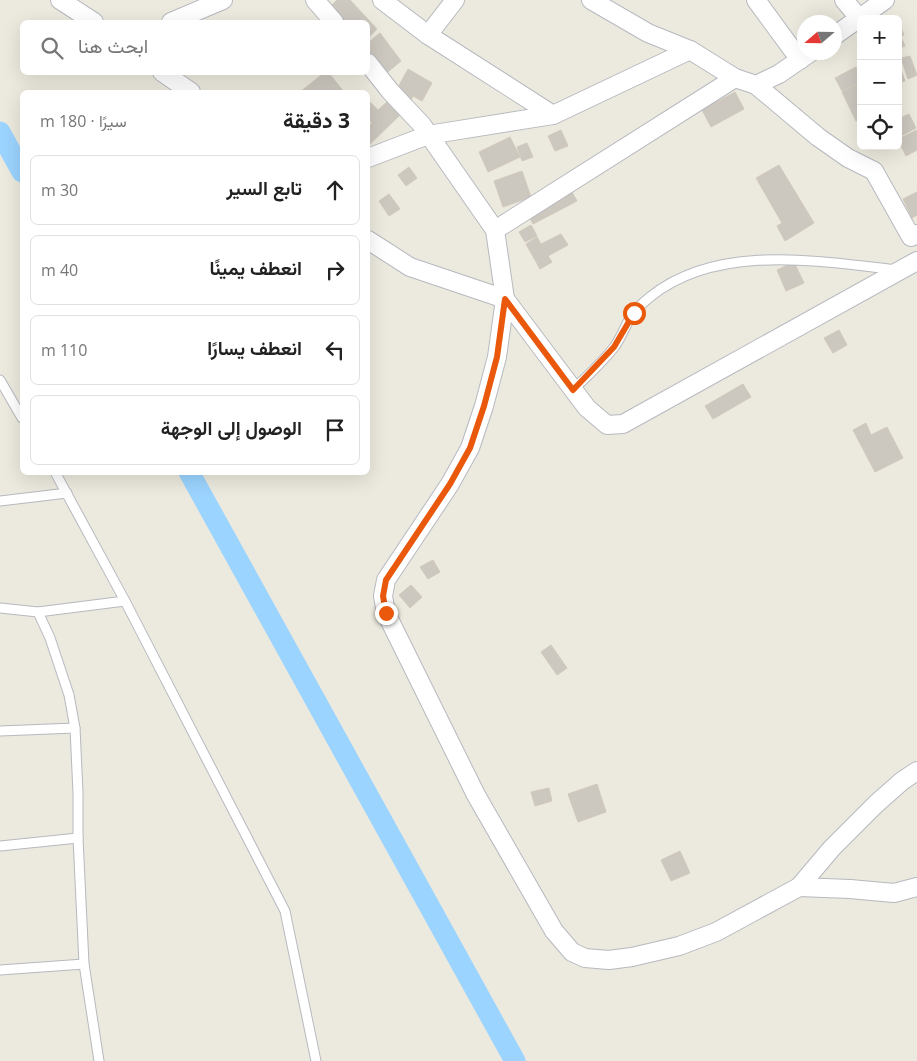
<!DOCTYPE html>
<html lang="ar">
<head>
<meta charset="utf-8">
<style>
	:root { --surface:#fff; --page:#f2f2f2; --text:#222; --muted:#767676; --line:#e0e0e0 }
	body { margin:0; font-family:"Open Sans",Vazirmatn,sans-serif; background:var(--page); color:var(--text); direction:rtl }
	.controls { position:absolute; right:15px; top:15px; display:grid; overflow:hidden; border-radius:8px; box-shadow:0 5px 20px #0002 }
	.controls button { width:45px; height:45px; display:grid; place-items:center; padding:0; border:0; border-bottom:1px solid var(--line); background:var(--surface); color:var(--text); font:25px sans-serif }
	.compass { position:absolute; left:797px; top:15px; width:45px; height:45px; border-radius:50%; background:var(--surface); box-shadow:0 5px 20px #0002; rotate:250deg }
	.stop { position:absolute; width:15px; height:15px; margin:-11px; border:4px solid #ea580c; border-radius:50%; background:#fff }
	.stop.end { background:#ea580c; border-color:#fff; box-shadow:0 1px 5px #0008 }
	.list { margin:0; padding:0; list-style:none }
	h2 { display:flex; justify-content:space-between; align-items:center; height:65px; margin:0; padding:0 20px; font-size:21px }
	h2 small { font-size:16px; font-weight:400; color:var(--muted) }
	.list li { display:grid; grid-template-columns:32px 1fr auto; gap:15px; align-items:center; box-sizing:border-box; height:70px; margin:0 10px 10px; padding:0 10px; border:1px solid var(--line); border-radius:8px }
	.list b { display:block; font-size:19px; white-space:nowrap }
	.list em { font-size:16px; font-style:normal; color:var(--muted) }
	.icon { flex:none; width:28px; height:28px; fill:none; stroke:currentColor; stroke-width:2; stroke-linecap:round; stroke-linejoin:round }
	.map { position:relative; flex:none; width:917px; height:1061px; overflow:hidden; direction:ltr }
	.search { position:absolute; background:var(--surface); box-shadow:0 5px 20px #0002; left:20px; top:20px; width:350px; height:55px; display:flex; align-items:center; gap:12px; box-sizing:border-box; padding:0 18px; border-radius:8px; color:var(--muted); font-size:19px }
	.panel { position:absolute; background:var(--surface); box-shadow:0 5px 20px #0002; left:20px; top:90px; width:350px; height:385px; border-radius:8px; direction:rtl }
	.map>svg:first-child { display:block }
</style>
</head>
<body>
<div class="map">
<svg width="917" height="1061" viewBox="0 0 917 1061">
	<rect width="100%" height="100%" fill="#ece9de"/>
	<g fill="none" stroke-linecap="round" stroke-linejoin="round">
		<g stroke="#9bd4ff" stroke-width="21">
			<polyline points="0,132 22,172"/>
			<polyline points="189,472 515,1061"/>
		</g>
	</g>
	<g fill="#ccc7bf" stroke="#d1cabc">
		<polygon points="337,0 350,0 377,29 368,38 368,22 342,22 329,8"/>
		<polygon points="898,21 904,35 898,37"/>
		<polygon points="380,33 401,61 383,76 368,56 368,43"/>
		<polygon points="901,37 905,46 898,49 898,38"/>
		<polygon points="910,56 917,75 908,79 901,58"/>
		<polygon points="898,61 905,81 898,83"/>
		<polygon points="856,67 861,76 861,81 842,91 835,78"/>
		<polygon points="408,69 432,83 422,101 413,96 411,100 396,91"/>
		<polygon points="325,72 328,72 344,92 300,92"/>
		<polygon points="859,83 861,87 861,119 856,121 842,92"/>
		<polygon points="735,92 744,109 711,127 702,110"/>
		<polygon points="368,100 378,110 388,101 401,114 368,146 368,127 372,123 368,118"/>
		<polygon points="909,114 916,128 899,137 898,119"/>
		<polygon points="561,130 568,146 555,151 548,136"/>
		<polygon points="917,130 917,150 906,156 898,139"/>
		<polygon points="510,137 520,157 488,172 479,152"/>
		<polygon points="527,143 533,157 522,161 517,147"/>
		<polygon points="779,165 814,223 785,241 777,226 782,223 756,178"/>
		<polygon points="409,167 417,178 406,186 398,175"/>
		<polygon points="522,171 531,197 503,207 494,181"/>
		<polygon points="570,189 577,201 533,224 527,212"/>
		<polygon points="917,192 917,215 912,218 903,199"/>
		<polygon points="389,194 400,209 389,216 379,201"/>
		<polygon points="531,225 537,236 525,242 519,232"/>
		<polygon points="561,234 568,245 548,256 552,262 540,269 526,244 537,237 541,244"/>
		<polygon points="794,262 804,283 786,291 777,270"/>
		<polygon points="839,330 847,345 833,353 824,338"/>
		<polygon points="743,384 751,397 713,419 705,406"/>
		<polygon points="866,423 871,435 887,427 903,458 875,472 853,430"/>
		<polygon points="433,560 440,572 428,579 420,567"/>
		<polygon points="411,585 422,597 410,608 399,595"/>
		<polygon points="551,645 567,668 557,675 541,652"/>
		<polygon points="597,784 606,812 578,822 568,794"/>
		<polygon points="549,788 552,801 535,806 531,792"/>
		<polygon points="680,851 690,873 671,881 661,860"/>
	</g>
	<g fill="none" stroke-linecap="round" stroke-linejoin="round">
		<g stroke="#b6b9bf" stroke-width="11">
			<g id="lane">
				<polyline points="0,380 22,418"/>
				<path d="M573,390C587,376 603,362 615,346C622,336 626,324 633,313C637,308 644,302 650,297C717,243 818,261 897,270"/>
				<polyline points="55,472 125,601 285,911 316,1061"/>
				<polyline points="0,501 67,493"/>
				<polyline points="0,608 38,612 125,601"/>
				<polyline points="38,612 50,638 69,695 75,728 78,793 78,838 84,964 99,1061"/>
				<polyline points="0,731 75,728"/>
				<polyline points="0,846 78,838"/>
				<polyline points="0,970 84,964"/>
			</g>
		</g>
		<g stroke="#b6b9bf" stroke-width="20">
			<g id="street">
				<polyline points="60,0 94,22"/>
				<polyline points="315,0 334,22"/>
				<polyline points="382,0 428,35 553,115"/>
				<polyline points="591,0 648,33 690,50 735,78 756,85 818,137 848,158 874,171 911,237 917,234"/>
				<polyline points="756,0 800,60"/>
				<polyline points="844,0 859,18"/>
				<polyline points="171,22 223,0"/>
				<polyline points="428,35 455,0"/>
				<polyline points="834,36 885,0"/>
				<polyline points="368,63 390,91 422,125 495,230 505,299 497,357 484,406 470,448 450,484 386,580 383,596 386,613 476,795 554,931 572,952 585,958 609,960 632,957 679,946 716,932 799,887 832,848 876,804 902,781 917,771"/>
				<polyline points="162,72 191,92"/>
				<polyline points="756,85 779,74 811,52"/>
				<polyline points="368,158 428,135 553,115 690,50"/>
				<polyline points="495,230 735,78"/>
				<polyline points="368,240 410,267 505,299 587,408 607,425 623,424 917,261"/>
				<polyline points="799,887 850,889 894,893 917,887"/>
			</g>
		</g>
		<use href="#lane" stroke="#fff" stroke-width="9"/>
		<use href="#street" stroke="#fff" stroke-width="18"/>
	</g>
	<g fill="none" stroke-linecap="round" stroke-linejoin="round">
		<polyline stroke="#ea580c" stroke-width="6" points="386,613 383,596 386,580 450,484 470,448 484,406 497,357 505,299 573,390 614,347 634,313"/>
	</g>
</svg>
<div class="controls">
<button>+</button>
<button>−</button>
<button><svg class="icon" aria-label="locate" viewBox="0 0 24 24"><circle cx="12" cy="12" r="6"/><path d="M12 2v4M12 18v4M2 12h4M18 12h4"/></svg></button>
</div>
<svg class="compass" viewBox="-18 -18 36 36"><path d="M0-13l5 13h-10z" fill="#e53935"/><path d="M0 13l5-13h-10z" fill="#767676"/></svg>
<div class="stop" style="left:634px;top:313px"></div>
<div class="stop end" style="left:386px;top:613px"></div>
<div class="search"><svg class="icon" aria-label="search" viewBox="0 0 24 24"><circle cx="10" cy="10" r="6"/><path d="M15 15l6 6"/></svg>ابحث هنا</div>
<section class="panel">
<h2>3 دقيقة<small>سيرًا · 180 m</small></h2>
<ul class="list">
<li><svg class="icon" aria-label="ahead" viewBox="0 0 24 24"><path d="M12 20V5M6 11l6-6 6 6"/></svg><div><b>تابع السير</b></div><em>30 m</em></li>
<li><svg class="icon" aria-label="right" viewBox="0 0 24 24"><path d="M7 20v-9h11M14 6l5 5-5 5"/></svg><div><b>انعطف يمينًا</b></div><em>40 m</em></li>
<li><svg class="icon" aria-label="left" viewBox="0 0 24 24"><path d="M17 20v-9H6M10 6l-5 5 5 5"/></svg><div><b>انعطف يسارًا</b></div><em>110 m</em></li>
<li><svg class="icon" aria-label="arrive" viewBox="0 0 24 24"><path d="M6 21V4h12l-3 4 3 4H6"/></svg><div><b>الوصول إلى الوجهة</b></div></li>
</ul>
</section>
</div>
</body>
</html>
